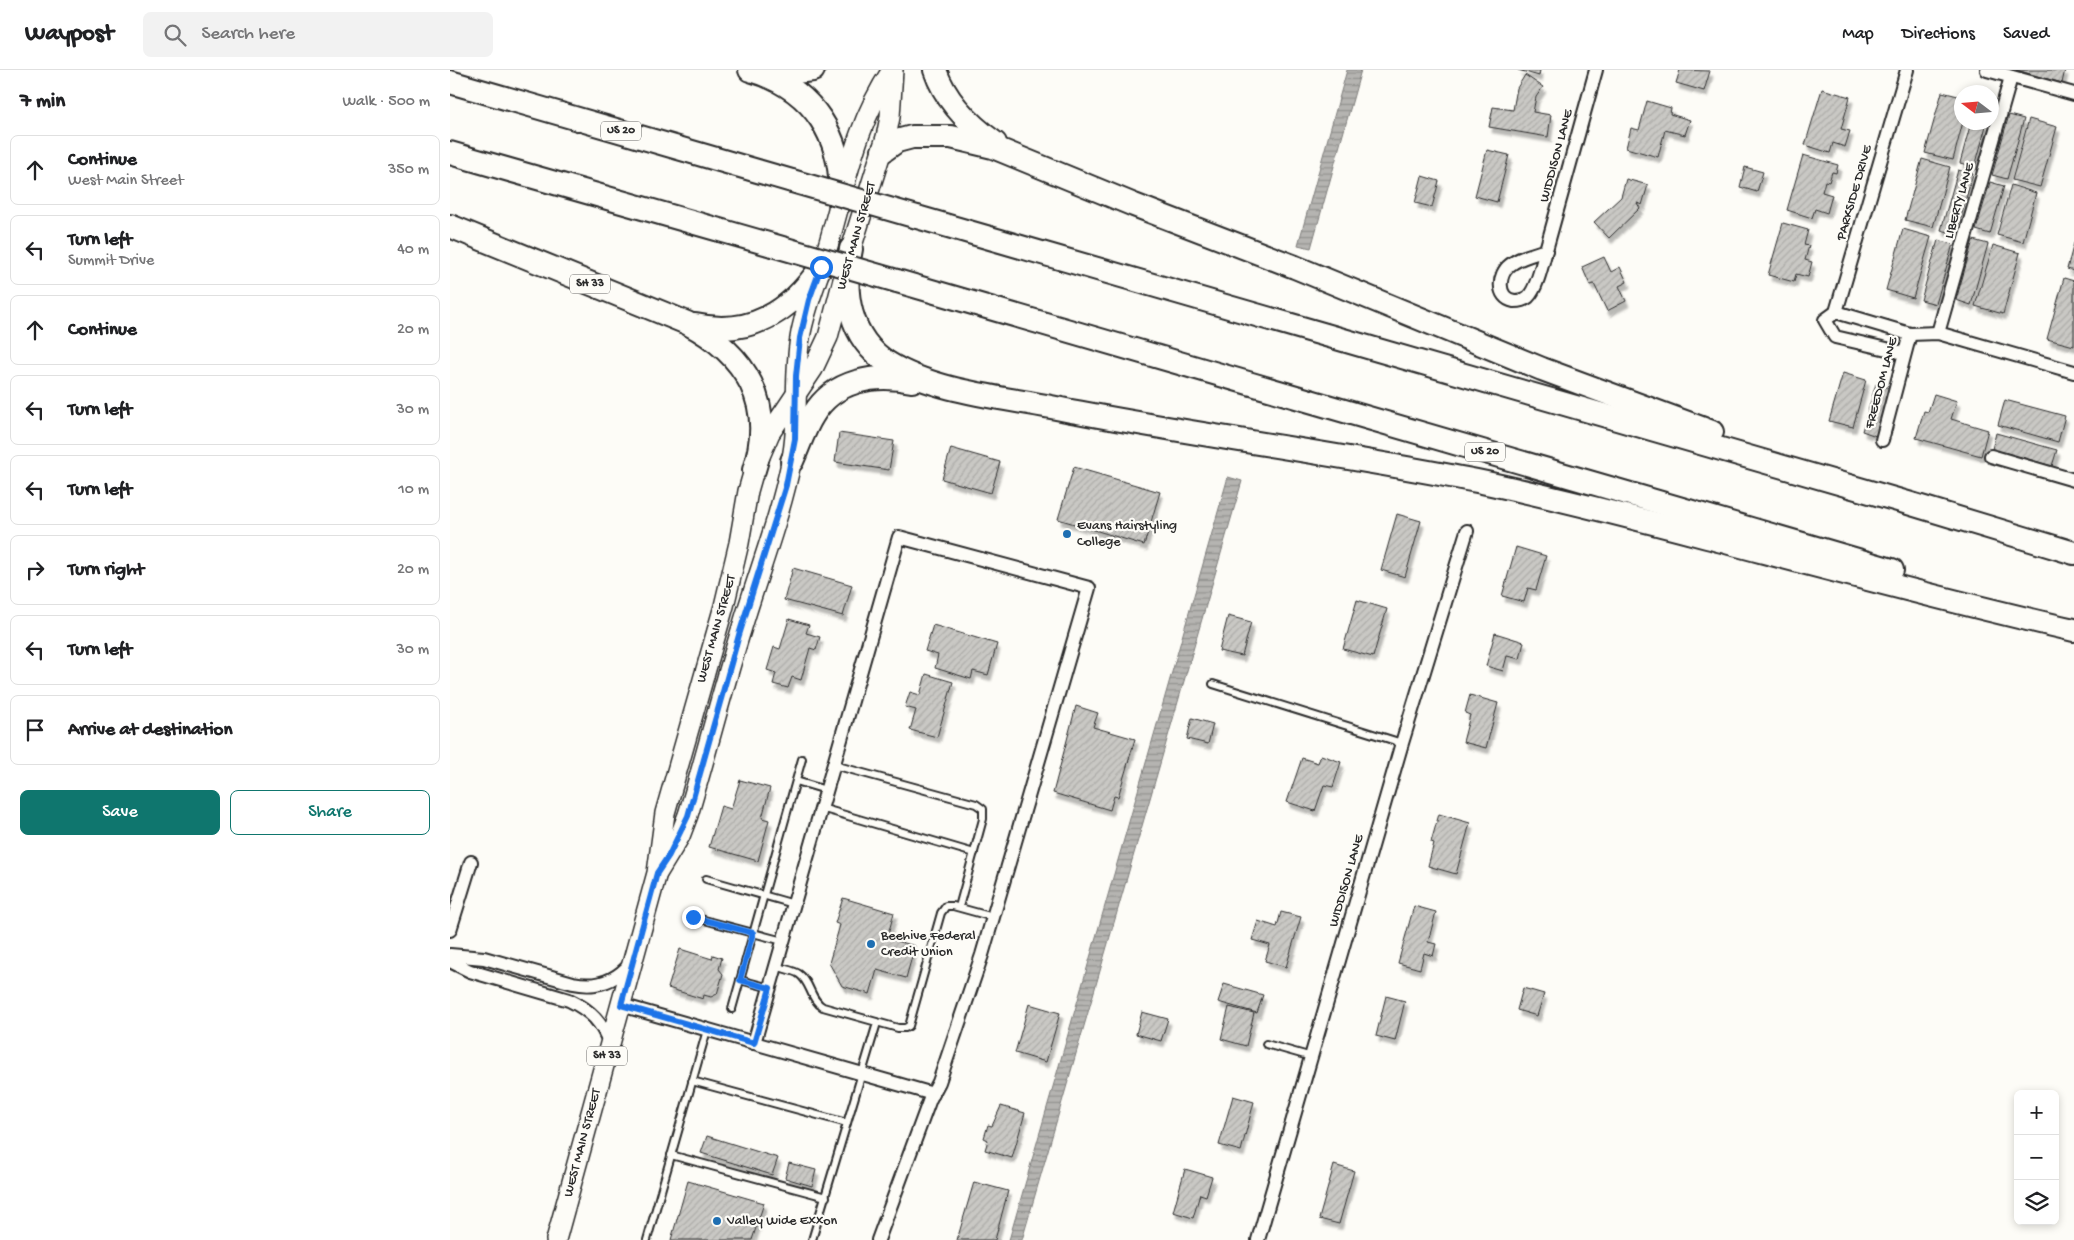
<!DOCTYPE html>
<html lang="en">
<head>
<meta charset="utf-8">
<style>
	:root { --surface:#fff; --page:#f2f2f2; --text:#202124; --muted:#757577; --line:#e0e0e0; --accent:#0f766e }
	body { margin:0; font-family:"Gochi Hand",sans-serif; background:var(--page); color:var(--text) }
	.controls { position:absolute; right:15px; bottom:15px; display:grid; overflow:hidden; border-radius:8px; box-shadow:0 2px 8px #0003 }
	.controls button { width:45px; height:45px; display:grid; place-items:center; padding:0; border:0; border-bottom:1px solid var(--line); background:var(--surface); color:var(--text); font:25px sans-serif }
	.compass { position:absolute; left:1504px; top:15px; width:45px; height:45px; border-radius:50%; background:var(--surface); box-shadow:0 2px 8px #0003; rotate:286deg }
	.stop { position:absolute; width:15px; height:15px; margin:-11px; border:4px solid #1a73e8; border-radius:50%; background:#fff }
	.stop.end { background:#1a73e8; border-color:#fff; box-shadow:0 1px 5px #0008 }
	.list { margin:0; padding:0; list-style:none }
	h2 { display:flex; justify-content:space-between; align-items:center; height:65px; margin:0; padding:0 20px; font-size:21px }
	h2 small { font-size:16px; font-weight:400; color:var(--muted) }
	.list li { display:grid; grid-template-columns:32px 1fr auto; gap:15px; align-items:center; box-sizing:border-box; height:70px; margin:0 10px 10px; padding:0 10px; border:1px solid var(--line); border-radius:8px }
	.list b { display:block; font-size:19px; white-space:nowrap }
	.list p { margin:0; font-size:16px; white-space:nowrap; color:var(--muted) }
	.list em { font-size:16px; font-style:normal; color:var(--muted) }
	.actions { display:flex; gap:10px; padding:15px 20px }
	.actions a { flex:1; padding:11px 0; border:1px solid var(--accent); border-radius:8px; text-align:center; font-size:18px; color:var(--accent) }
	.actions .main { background:var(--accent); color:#fff }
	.icon { flex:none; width:28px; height:28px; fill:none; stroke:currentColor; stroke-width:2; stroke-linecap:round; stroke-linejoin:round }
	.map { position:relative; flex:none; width:1624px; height:1170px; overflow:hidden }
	header { display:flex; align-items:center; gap:30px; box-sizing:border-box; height:70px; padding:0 25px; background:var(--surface); border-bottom:1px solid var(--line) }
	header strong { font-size:24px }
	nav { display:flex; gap:28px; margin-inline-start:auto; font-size:18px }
	.search { width:350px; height:45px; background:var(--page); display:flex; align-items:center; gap:12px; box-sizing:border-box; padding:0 18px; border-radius:8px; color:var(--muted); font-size:19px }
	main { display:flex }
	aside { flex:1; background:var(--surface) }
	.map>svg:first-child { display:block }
</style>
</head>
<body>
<header>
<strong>Waypost</strong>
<div class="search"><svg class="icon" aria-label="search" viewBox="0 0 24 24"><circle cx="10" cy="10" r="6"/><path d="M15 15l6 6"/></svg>Search here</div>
<nav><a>Map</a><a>Directions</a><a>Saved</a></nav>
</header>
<main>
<aside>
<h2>7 min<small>Walk · 500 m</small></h2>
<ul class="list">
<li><svg class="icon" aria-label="ahead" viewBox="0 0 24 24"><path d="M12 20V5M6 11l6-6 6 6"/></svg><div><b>Continue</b><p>West Main Street</p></div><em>350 m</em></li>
<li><svg class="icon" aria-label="left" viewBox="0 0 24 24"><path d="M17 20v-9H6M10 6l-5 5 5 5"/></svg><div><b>Turn left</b><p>Summit Drive</p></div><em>40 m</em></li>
<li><svg class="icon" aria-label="ahead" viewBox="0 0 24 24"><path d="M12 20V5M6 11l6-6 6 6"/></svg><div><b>Continue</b></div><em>20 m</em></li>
<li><svg class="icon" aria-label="left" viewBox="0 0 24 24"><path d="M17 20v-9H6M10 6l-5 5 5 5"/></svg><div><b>Turn left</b></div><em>30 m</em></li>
<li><svg class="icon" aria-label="left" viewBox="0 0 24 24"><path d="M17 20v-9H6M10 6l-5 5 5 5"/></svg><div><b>Turn left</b></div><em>10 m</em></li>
<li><svg class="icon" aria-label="right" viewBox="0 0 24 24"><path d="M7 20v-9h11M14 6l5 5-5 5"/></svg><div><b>Turn right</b></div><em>20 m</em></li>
<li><svg class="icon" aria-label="left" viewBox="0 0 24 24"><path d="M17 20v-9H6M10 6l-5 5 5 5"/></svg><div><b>Turn left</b></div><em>30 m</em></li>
<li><svg class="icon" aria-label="arrive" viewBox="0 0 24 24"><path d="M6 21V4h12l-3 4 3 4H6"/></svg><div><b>Arrive at destination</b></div></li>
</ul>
<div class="actions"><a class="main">Save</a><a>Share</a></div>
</aside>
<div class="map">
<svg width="1624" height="1170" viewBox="0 0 1624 1170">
	<defs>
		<pattern id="water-rules" width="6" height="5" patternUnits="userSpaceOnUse" patternTransform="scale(1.25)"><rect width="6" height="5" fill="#b5b4b1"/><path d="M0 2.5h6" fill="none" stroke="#939390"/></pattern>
		<pattern id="building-hatch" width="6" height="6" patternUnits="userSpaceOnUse" patternTransform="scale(1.25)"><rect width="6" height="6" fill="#c9c8c4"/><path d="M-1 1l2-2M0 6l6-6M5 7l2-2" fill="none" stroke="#adaca9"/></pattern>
		<filter id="shadow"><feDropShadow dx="3" dy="5.5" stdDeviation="1" flood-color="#0004"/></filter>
	</defs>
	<rect width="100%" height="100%" fill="#fdfcf7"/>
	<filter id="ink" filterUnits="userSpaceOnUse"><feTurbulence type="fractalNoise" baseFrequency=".02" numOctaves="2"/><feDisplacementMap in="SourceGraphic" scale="10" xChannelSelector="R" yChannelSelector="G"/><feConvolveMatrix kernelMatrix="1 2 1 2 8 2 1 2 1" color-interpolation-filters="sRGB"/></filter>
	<g filter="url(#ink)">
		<g fill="url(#water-rules)" stroke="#7e7d7b">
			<polygon points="897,0 911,0 861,178 848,175"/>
			<polygon points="778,407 792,411 572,1170 559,1170"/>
		</g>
		<g fill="url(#building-hatch)" stroke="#2b2b2b" filter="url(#shadow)">
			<polygon points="1068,0 1090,0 1089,6"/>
			<polygon points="1230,0 1260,1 1254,21 1226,13"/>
			<polygon points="1566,0 1615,0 1612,13"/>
			<polygon points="1075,5 1093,17 1086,27 1083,42 1101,45 1098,67 1039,57 1043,37 1063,40 1067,18"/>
			<polygon points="1372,19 1400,27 1391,59 1400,61 1395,77 1383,73 1380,83 1355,75"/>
			<polygon points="1492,22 1512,27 1512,52 1513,52 1503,90 1475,83"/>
			<polygon points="1197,31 1221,38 1220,44 1240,50 1235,65 1215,60 1208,87 1176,78 1181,58 1189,60"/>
			<polygon points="1559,45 1574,49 1557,109 1542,105"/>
			<polygon points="1579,49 1607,57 1590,117 1562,110"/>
			<polygon points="1521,52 1537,52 1525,97 1510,93"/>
			<polygon points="1037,80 1059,85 1047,132 1025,126"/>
			<polygon points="1353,85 1388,95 1386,103 1382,102 1379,112 1375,111 1372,122 1382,125 1377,143 1365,139 1362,148 1337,140"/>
			<polygon points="1472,89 1500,97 1483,157 1455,150"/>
			<polygon points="1295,97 1313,102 1307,122 1290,117"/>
			<polygon points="1508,100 1523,104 1506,164 1491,160"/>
			<polygon points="972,106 989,111 982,137 965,133"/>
			<polygon points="1176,109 1198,115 1192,135 1187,133 1190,138 1159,168 1144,152 1171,127"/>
			<polygon points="1540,112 1554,116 1540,164 1526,160"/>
			<polygon points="1561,115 1586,123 1573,172 1547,165"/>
			<polygon points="1333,153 1358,160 1354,175 1359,176 1355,190 1362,192 1358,207 1346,204 1344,212 1318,205"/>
			<polygon points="1453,159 1481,167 1463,228 1436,220"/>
			<polygon points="1488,170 1503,174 1486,234 1471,230"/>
			<polygon points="1523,170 1538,174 1521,235 1506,230"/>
			<polygon points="1624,173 1624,201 1617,199"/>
			<polygon points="1543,175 1570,183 1553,244 1525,236"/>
			<polygon points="1154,187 1161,202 1170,197 1177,212 1169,216 1176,231 1157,241 1144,214 1140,215 1132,197"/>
			<polygon points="1614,208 1624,211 1624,276 1597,269"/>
			<polygon points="1393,303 1416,310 1403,357 1379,351"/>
			<polygon points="1426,314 1440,318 1426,366 1412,361"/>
			<polygon points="1484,324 1507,331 1501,349 1538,360 1531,386 1466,368 1474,341 1478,342"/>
			<polygon points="1555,330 1615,346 1608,372 1548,355"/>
			<polygon points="389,363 444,371 439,400 385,392"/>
			<polygon points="1546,363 1607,380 1602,396 1542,379"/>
			<polygon points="501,378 550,392 541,423 492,409"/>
			<polygon points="624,397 710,422 694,475 608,449"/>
			<polygon points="947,444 971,451 955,507 931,500"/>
			<polygon points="1066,477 1096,486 1086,520 1078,518 1074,532 1052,526"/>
			<polygon points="343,498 402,515 393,546 334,530"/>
			<polygon points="907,530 937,539 923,587 893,579"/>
			<polygon points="778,546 801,552 792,586 769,581"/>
			<polygon points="339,549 359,555 356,563 370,567 366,580 360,578 351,610 342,607 338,618 323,614 326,603 317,600 324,577 330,579"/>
			<polygon points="483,555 547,574 538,605 523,601 521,609 485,598 488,585 475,581"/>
			<polygon points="1045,563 1074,572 1070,589 1057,586 1053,601 1036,596"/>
			<polygon points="476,604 503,612 487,667 460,660 466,640 455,637 460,622 470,625"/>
			<polygon points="1020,625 1048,633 1036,678 1013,672 1020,645 1015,643"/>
			<polygon points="626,636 648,643 643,657 685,669 668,727 664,726 660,740 603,723"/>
			<polygon points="742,648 763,654 758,674 737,669"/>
			<polygon points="871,685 891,692 883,717 874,715 865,741 837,732 852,688 868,693"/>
			<polygon points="290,710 320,718 312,748 319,750 308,791 259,777 271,736 281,739"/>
			<polygon points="989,744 1020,753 1006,804 978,796 984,773 981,772"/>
			<polygon points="393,828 444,843 437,868 465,876 456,908 427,900 420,924 392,916 379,893 390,855 385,853"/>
			<polygon points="964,836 986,842 978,872 986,874 983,886 974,883 970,899 948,893"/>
			<polygon points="831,842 851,847 836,897 815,891 820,875 802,870 808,851 827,857"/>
			<polygon points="230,879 262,889 263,885 272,888 269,899 273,904 267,924 261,927 254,925 253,929 218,918"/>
			<polygon points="774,914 813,925 807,943 768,932"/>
			<polygon points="1073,918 1094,924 1087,946 1067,940"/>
			<polygon points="936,926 955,931 945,971 926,966"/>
			<polygon points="579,934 610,943 596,992 565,983"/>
			<polygon points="779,937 804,943 796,976 771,969"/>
			<polygon points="692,942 718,949 711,971 686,964"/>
			<polygon points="783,1026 804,1032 791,1081 769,1075"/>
			<polygon points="551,1036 575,1043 562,1088 535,1080 538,1070 534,1068 538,1055 542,1056"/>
			<polygon points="257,1066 328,1088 322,1105 251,1083"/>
			<polygon points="339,1093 366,1100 362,1116 335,1108"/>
			<polygon points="884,1095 904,1101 889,1154 869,1149"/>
			<polygon points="735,1099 762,1107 756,1126 750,1124 743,1148 723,1142"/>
			<polygon points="238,1111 314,1133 302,1170 221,1170"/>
			<polygon points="524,1112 558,1121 545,1170 507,1170"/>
		</g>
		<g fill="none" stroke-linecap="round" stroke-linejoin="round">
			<g stroke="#2b2b2b" stroke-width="10">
				<g id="service">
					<polyline points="763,614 952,673"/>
					<polyline points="384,695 526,734 533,739 533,749 509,837"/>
					<polyline points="346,711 376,720"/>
					<polyline points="371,738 524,783"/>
					<polyline points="256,809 344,834"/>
					<polyline points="243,847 333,871"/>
					<path d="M326,896C333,899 343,900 349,904C361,912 360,930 373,937L448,958H455L459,956L491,843L496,836H503L543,847"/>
					<polyline points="290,910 320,918"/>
					<polyline points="282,939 352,689"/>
					<polyline points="816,974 862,987"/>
					<polyline points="242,1011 397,1053"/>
					<polyline points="221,1085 376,1127"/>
					<polyline points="197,1170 257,960"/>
					<polyline points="362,1170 427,953"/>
				</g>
			</g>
			<g stroke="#2b2b2b" stroke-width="16">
				<g id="minor">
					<polyline points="1537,0 1624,24"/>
					<polyline points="1096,180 1146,0"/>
					<path d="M1096,180C1093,191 1087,219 1078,227C1074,230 1069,231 1064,231C1046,228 1048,204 1060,195C1069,187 1085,184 1096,180Z"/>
					<polyline points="1386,242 1460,264 1488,263 1624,302"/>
					<polyline points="1488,263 1561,7"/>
					<polyline points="1454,283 1385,267 1375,250 1386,242 1457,0"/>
					<polyline points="1432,370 1460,264"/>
					<polyline points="1541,386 1624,410"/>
					<polyline points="0,860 21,792"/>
					<path d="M0,885L34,888L123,913C146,918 166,911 181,893"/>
					<path d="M0,891L20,901L119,930C140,940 153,953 160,975"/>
					<polyline points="171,935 483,1024"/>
					<polyline points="304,973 449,467 639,518 532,885 489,1012 480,1029 428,1170"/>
					<polyline points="808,1170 952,673 1017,461"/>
				</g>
			</g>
			<g stroke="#2b2b2b" stroke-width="22">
				<g id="primary">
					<path d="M208,802L230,766L238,745C257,682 273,617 293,554C309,501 330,447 341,393C350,352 343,310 350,268C355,237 368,209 377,179C397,113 403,59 442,0"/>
					<polyline points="106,1170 207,803 215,743 274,536 289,473 298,421 304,400 320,363 363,299 378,267 401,179 436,67 440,47 443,0"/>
				</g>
			</g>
			<g stroke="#2b2b2b" stroke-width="26">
				<g id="motorway">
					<path d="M300,0C364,18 395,69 390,133"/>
					<path d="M485,0C495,30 520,55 545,73"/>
					<polyline points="315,1 345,2 363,0"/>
					<polyline points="0,12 342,111"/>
					<polyline points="433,81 447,71 462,67 501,67 543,77 684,135 845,197 1092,299 1262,362"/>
					<polyline points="0,83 322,175"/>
					<polyline points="467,147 1458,433 1624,483"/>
					<path d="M0,156L237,253C296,284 326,334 304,400"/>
					<path d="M401,179C392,222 399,268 438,293C483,321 550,327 601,337C742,365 886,383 1027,411C1104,427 1181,447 1257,467C1379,499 1501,532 1624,560"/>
					<polyline points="447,211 1442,500"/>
					<path d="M245,255C301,267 340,242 371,197"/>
					<path d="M342,391C349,376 354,359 363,345C384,310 425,303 462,311"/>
				</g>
			</g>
			<use href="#service" stroke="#fdfcf7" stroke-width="6"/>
			<use href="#minor" stroke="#fdfcf7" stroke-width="12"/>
			<use href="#primary" stroke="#fdfcf7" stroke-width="19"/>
			<use href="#motorway" stroke="#fdfcf7" stroke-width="22"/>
			<g stroke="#2b2b2b" stroke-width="26" stroke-linecap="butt">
				<g id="motorway-bridge">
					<polyline points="342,111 467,147"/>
					<polyline points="322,175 447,211"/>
				</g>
			</g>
			<use href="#motorway-bridge" stroke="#fdfcf7" stroke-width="22"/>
		</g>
	</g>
	<g fill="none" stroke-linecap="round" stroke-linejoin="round" filter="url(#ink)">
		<polyline stroke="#1a73e8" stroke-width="6" points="243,847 303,863 290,910 320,918 304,973 171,935 207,803 219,785 238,746 289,565 336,415 345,369 346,306 350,268 359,230 371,197"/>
	</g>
	<g fill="#1f6fb2" stroke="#fdfcf7" stroke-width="2">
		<circle cx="617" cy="464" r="5"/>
		<circle cx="421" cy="874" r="5"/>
		<circle cx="267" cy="1151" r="5"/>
	</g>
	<g text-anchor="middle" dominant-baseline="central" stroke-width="4.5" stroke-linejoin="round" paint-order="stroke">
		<g fill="#fdfcf7" stroke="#6a6a68" stroke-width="1">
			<rect x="151" y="51.5" width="40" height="19" rx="4"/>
			<rect x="120" y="204.5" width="40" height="19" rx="4"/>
			<rect x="1015" y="372.5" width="40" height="19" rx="4"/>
			<rect x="137" y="976.5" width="40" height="19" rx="4"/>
		</g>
		<g font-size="12" font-weight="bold" fill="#2b2b2b">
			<text x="171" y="61">US 20</text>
			<text x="140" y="214">SH 33</text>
			<text x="1035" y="382">US 20</text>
			<text x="157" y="986">SH 33</text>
		</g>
		<g font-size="14" fill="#2b2b2b" stroke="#fdfcf7">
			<text transform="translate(1107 86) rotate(-75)">WIDDISON LANE</text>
			<text transform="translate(1405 123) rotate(-74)">PARKSIDE DRIVE</text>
			<text transform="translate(1510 131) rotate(-74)">LIBERTY LANE</text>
			<text transform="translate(407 166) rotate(-74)">WEST MAIN STREET</text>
			<text transform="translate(1432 313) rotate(-75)">FREEDOM LANE</text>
			<text transform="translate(267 559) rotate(-74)">WEST MAIN STREET</text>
			<text transform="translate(897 811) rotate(-74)">WIDDISON LANE</text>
			<text transform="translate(133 1073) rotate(-75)">WEST MAIN STREET</text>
		</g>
		<g font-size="14" fill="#2b2b2b" stroke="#fdfcf7" text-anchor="start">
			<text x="627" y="456">Evans Hairstyling<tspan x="627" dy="16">College</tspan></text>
			<text x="431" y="866">Beehive Federal<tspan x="431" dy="16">Credit Union</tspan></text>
			<text x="277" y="1151">Valley Wide Exxon</text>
		</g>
	</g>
</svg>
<div class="controls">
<button>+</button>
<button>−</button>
<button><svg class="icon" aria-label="layers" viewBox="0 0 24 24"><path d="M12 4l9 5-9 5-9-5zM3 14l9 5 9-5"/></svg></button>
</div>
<svg class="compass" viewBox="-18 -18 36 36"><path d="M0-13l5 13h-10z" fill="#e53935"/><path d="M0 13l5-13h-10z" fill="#757577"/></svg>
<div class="stop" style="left:371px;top:197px"></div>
<div class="stop end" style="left:243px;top:847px"></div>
</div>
</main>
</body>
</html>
